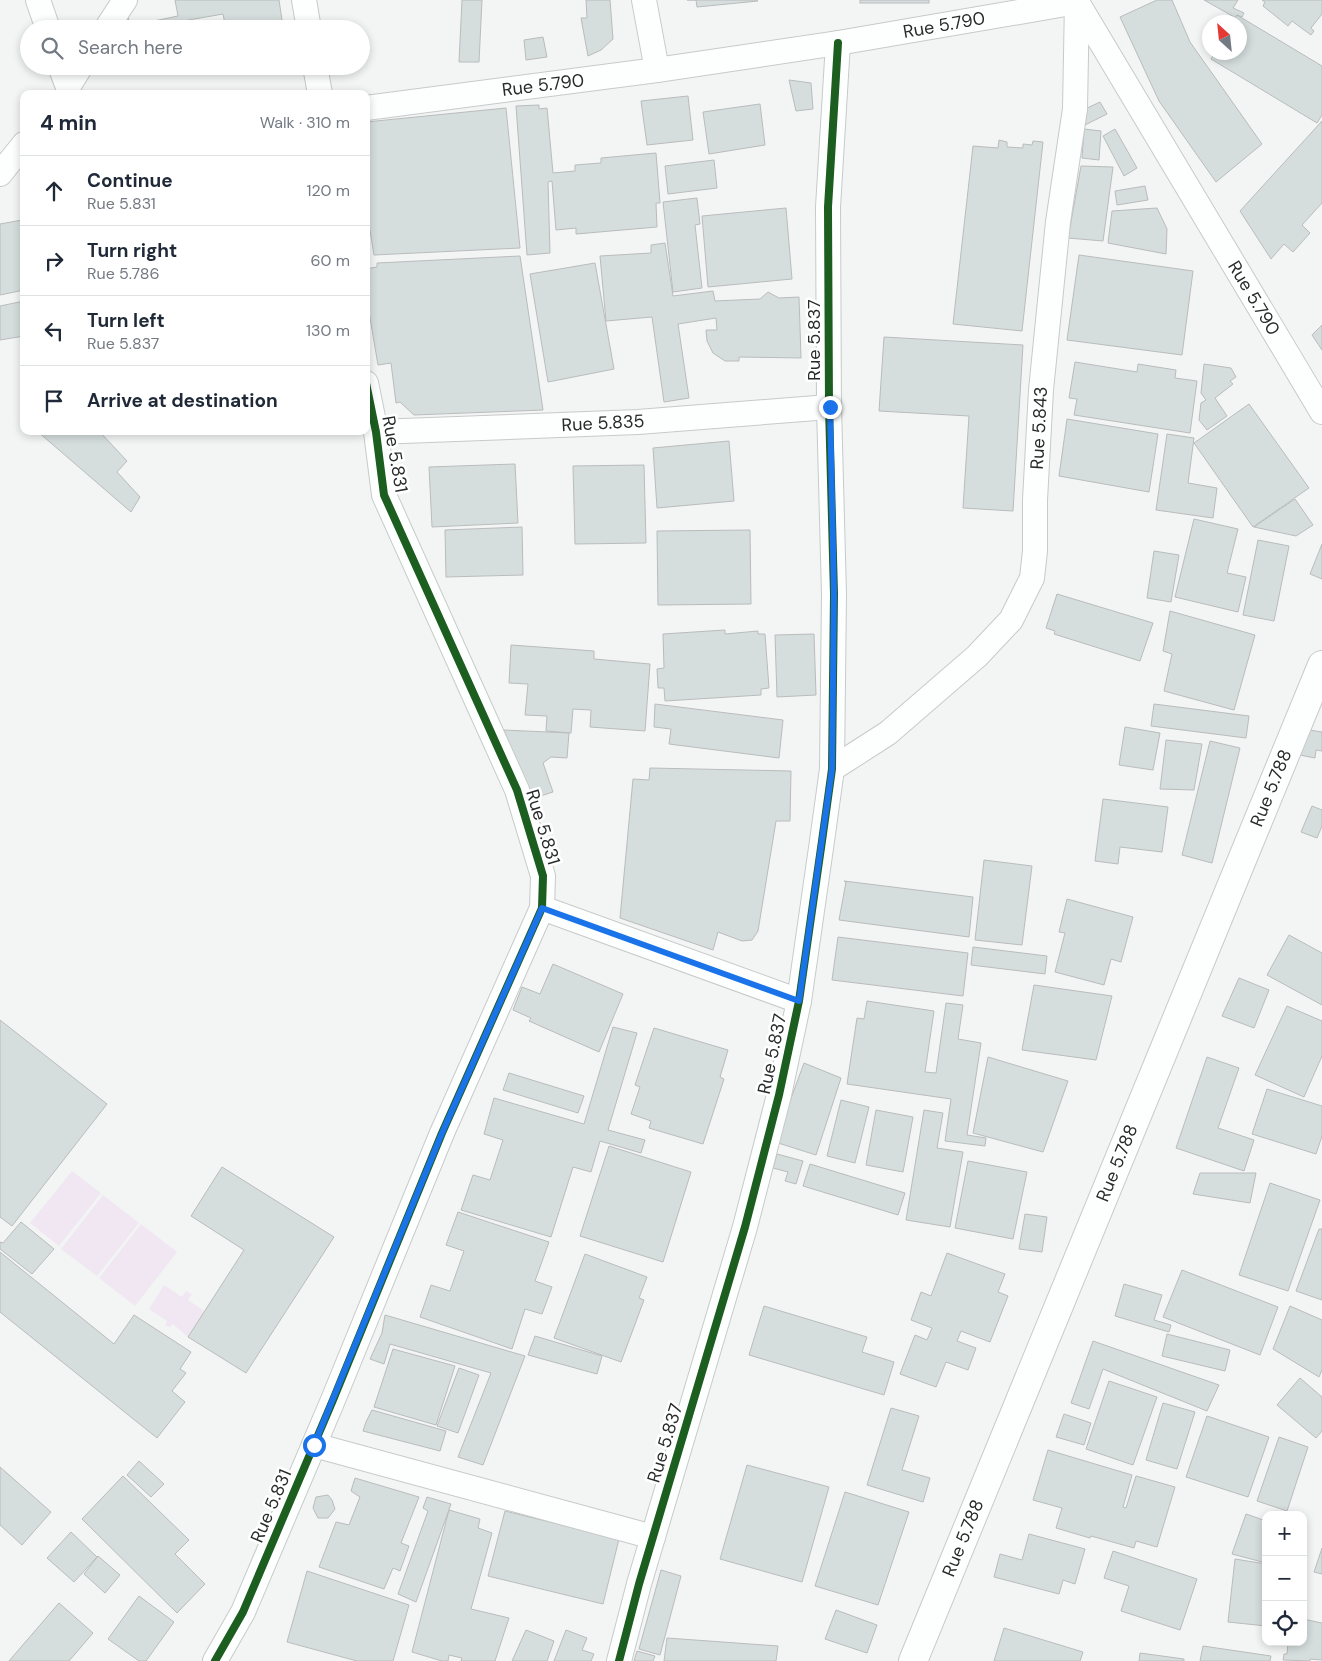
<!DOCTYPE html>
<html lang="en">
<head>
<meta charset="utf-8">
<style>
	:root { --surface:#fff; --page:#f2f2f3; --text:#1f2937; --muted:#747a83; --line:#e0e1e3 }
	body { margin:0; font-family:"DM Sans",sans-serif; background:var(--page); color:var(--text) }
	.controls { position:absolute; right:15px; bottom:15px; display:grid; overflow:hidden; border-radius:10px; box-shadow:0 2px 8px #0003 }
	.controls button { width:45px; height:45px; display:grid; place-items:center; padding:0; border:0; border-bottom:1px solid var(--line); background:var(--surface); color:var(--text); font:25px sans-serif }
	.compass { position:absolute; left:1202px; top:15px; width:45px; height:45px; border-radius:50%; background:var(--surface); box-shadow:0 2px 8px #0003; rotate:333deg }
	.stop { position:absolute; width:15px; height:15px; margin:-11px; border:4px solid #1a73e8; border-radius:50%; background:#fff }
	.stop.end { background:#1a73e8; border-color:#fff; box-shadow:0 1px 5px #0008 }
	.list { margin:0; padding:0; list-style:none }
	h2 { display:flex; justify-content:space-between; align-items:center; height:65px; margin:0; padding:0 20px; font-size:21px }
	h2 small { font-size:16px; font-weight:400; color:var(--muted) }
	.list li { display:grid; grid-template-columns:32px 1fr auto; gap:15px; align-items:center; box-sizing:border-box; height:70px; padding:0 20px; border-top:1px solid var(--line) }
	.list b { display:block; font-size:19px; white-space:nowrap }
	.list p { margin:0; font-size:16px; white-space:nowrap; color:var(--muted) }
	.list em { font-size:16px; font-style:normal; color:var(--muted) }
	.icon { flex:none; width:28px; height:28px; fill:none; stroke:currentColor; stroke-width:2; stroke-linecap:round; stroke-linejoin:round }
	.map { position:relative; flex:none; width:1322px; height:1661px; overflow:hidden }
	.search { position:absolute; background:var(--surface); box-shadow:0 2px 8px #0003; left:20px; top:20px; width:350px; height:55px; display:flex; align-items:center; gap:12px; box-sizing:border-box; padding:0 18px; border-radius:28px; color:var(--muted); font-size:19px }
	.panel { position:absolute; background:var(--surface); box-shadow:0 2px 8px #0003; left:20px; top:90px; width:350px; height:345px; border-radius:10px }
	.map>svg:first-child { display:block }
</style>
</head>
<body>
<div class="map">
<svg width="1322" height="1661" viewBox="0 0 1322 1661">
	<rect width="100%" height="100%" fill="#f3f5f5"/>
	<g fill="#f0e7f3">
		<polygon points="72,1171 101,1193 59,1246 30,1223"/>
		<polygon points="103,1195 139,1223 97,1276 61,1249"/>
		<polygon points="141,1224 177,1252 135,1306 99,1278"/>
		<polygon points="164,1285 182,1297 186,1291 192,1294 188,1300 206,1312 188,1337 173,1324 170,1327 165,1325 167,1321 149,1309"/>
	</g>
	<g fill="#d5dedd" stroke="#babcbc">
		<polygon points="175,0 279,0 282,20 239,29 226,29 223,14 183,21 185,29 118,29 128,16 130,26 178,16"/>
		<polygon points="462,0 482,0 479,62 459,62"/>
		<polygon points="586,0 610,0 613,39 601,50 588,56 581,18 587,18"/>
		<polygon points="687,0 757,0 758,1 697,7 696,0"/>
		<rect x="860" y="0" width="69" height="3"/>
		<polygon points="1157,0 1172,0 1190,42 1262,144 1216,182 1159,101 1120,17"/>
		<polygon points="1204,0 1238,0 1233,8 1244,13 1242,17 1237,15 1236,18"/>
		<polygon points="1262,0 1322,0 1322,14 1311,28 1314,31 1311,35 1292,21 1288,26 1263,6 1265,2"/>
		<polygon points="1237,15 1322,66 1322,115 1317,123 1211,59 1215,52 1240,52 1240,22 1233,22"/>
		<polygon points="543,37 547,57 526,60 524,40"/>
		<polygon points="789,80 811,83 813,109 796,111"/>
		<polygon points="688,96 693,140 647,145 641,101"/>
		<polygon points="1100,102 1107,114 1083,126 1085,109"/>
		<polygon points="760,104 765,145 709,154 703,112"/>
		<polygon points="539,105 539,109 547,108 553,173 575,171 575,165 601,163 601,158 656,153 660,203 656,203 657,227 576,234 576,228 556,230 552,181 548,182 550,253 527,255 516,106"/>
		<polygon points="506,108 520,248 374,255 366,206 366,122"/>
		<polygon points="1322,121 1322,203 1302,225 1310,233 1293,252 1284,244 1271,259 1240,211"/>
		<polygon points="1084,129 1101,131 1099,160 1082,158"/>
		<polygon points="1115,129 1137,168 1124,176 1103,136"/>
		<polygon points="999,140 1007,142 1007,147 1023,148 1023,144 1032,145 1033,141 1043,142 1022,331 953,324 973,146 998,148"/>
		<polygon points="714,160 717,188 668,194 665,166"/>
		<polygon points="1081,166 1113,167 1103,241 1068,238"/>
		<polygon points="1145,186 1148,200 1117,205 1115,191"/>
		<polygon points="697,198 700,224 695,225 702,288 673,292 663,202"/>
		<polygon points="786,208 792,279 708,287 702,216"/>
		<polygon points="1157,208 1167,229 1166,254 1108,243 1112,211"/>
		<polygon points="22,220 24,229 24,290 0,295 0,224"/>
		<polygon points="665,243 673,296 713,291 715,301 760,299 768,292 779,298 799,297 801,358 739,357 739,361 725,361 713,353 707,341 706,330 717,330 716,318 678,324 689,398 664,402 652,317 606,321 600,256 651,253 651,245"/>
		<polygon points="1079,255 1193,271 1182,355 1067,340"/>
		<polygon points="520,256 543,410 414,415 400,402 396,403 391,363 378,365 366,294 366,269 377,267 377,263"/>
		<polygon points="595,263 614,369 548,382 530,274"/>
		<polygon points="24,301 24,336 0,340 0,306"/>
		<polygon points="1322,325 1322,350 1312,335"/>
		<polygon points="884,337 1023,345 1013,511 963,508 969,416 879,411"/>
		<polygon points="1075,362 1137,372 1138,364 1176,370 1175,378 1197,381 1190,433 1074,415 1077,399 1069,398"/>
		<polygon points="1204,364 1231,368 1236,377 1230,381 1233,384 1215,398 1227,416 1207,430 1199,420 1201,403 1206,400 1201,393"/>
		<polygon points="1249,404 1309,488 1253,527 1194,443"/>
		<polygon points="1067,419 1158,434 1149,492 1059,476"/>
		<polygon points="37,431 99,431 127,461 117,472 140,497 131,512"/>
		<polygon points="1167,434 1194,438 1188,483 1217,488 1213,518 1156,510"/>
		<polygon points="729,441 734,501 657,508 653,448"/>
		<polygon points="515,464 518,523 432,527 429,467"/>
		<polygon points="644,465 646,543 575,544 573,466"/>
		<polygon points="1295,499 1313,525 1296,536 1254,527"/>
		<polygon points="1194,519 1238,529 1227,573 1246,577 1238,612 1175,597"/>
		<polygon points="522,527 523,575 446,577 445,530"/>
		<polygon points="750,530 751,604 658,605 657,531"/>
		<polygon points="1258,540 1289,546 1274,621 1243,615"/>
		<polygon points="1322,544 1322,579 1310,574"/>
		<polygon points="1154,551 1179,555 1171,602 1147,598"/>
		<polygon points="1057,594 1153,623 1140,661 1054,634 1055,631 1046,628"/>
		<polygon points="1170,611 1255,635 1234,710 1164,691 1172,654 1163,651"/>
		<polygon points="725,630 725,634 758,631 758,634 765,634 769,688 761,689 761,695 665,701 664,688 658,688 657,669 664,668 663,634"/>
		<polygon points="814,634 816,695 777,697 775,635"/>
		<polygon points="511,645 594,651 594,659 650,664 645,731 590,727 591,710 573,709 571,733 546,731 547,716 525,715 528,684 509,683"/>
		<polygon points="655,704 783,720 779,758 669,744 671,729 654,727"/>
		<polygon points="1154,704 1249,716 1246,738 1151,726"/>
		<polygon points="1284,726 1322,732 1322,751 1316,750 1315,758 1279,751"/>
		<polygon points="1125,727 1160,733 1153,770 1119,765"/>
		<polygon points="504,730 569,733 567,758 551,757 543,763 553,792 531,799"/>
		<polygon points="1166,740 1202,744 1194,790 1160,789"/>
		<polygon points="1210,741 1240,748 1212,863 1182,855"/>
		<polygon points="650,768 791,771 790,821 776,821 758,931 752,940 742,941 718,932 713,950 620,918 633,779 649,780"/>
		<polygon points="1103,799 1168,807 1162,852 1120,847 1118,864 1095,861"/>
		<polygon points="1312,806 1322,810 1322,826 1317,838 1301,832"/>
		<polygon points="984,860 1032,866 1022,945 975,940"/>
		<polygon points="844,881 973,897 969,937 839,920 846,882"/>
		<polygon points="1067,899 1133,917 1121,962 1111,959 1104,985 1055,972 1065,933 1059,932"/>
		<polygon points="1289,935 1322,953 1322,1005 1267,975"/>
		<polygon points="838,937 968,953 963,996 832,980"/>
		<polygon points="973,947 1047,956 1045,974 971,965"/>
		<polygon points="553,964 623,994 599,1052 529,1021 531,1018 513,1010 522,987 540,994"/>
		<polygon points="1239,978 1269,990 1254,1028 1222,1016"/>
		<polygon points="1034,985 1112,996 1096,1060 1022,1050"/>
		<polygon points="867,1001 934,1011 925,1072 936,1073 946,1003 963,1005 958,1039 981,1043 967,1135 986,1138 985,1146 945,1141 951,1099 847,1084 857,1018 864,1019"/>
		<polygon points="1287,1006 1322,1021 1322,1056 1304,1097 1255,1075"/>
		<polygon points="0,1020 107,1104 12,1226 0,1217"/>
		<polygon points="613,1027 637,1033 608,1130 645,1140 641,1153 600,1141 591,1172 573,1167 551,1237 461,1210 473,1175 490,1180 503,1140 484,1134 494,1098 584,1124"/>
		<polygon points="654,1028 728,1050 720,1077 724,1079 703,1144 649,1128 651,1121 631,1114 640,1087 635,1085"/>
		<polygon points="988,1057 1068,1081 1043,1152 973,1133"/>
		<polygon points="1207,1057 1239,1068 1218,1128 1254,1140 1244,1171 1176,1148"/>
		<polygon points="804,1063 841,1078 816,1155 775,1142"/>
		<polygon points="509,1073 584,1096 578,1113 503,1090"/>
		<polygon points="1267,1089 1322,1106 1322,1136 1316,1154 1252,1134"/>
		<polygon points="841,1100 869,1107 855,1163 827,1156"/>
		<polygon points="876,1110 913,1117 903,1172 866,1165"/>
		<polygon points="924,1110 943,1113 937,1148 963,1152 950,1227 906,1220"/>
		<polygon points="609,1146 691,1172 663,1262 580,1236"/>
		<polygon points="777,1154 803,1161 796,1184 785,1181 788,1172 773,1168"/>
		<polygon points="968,1161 1027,1172 1013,1239 955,1228"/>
		<polygon points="810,1164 905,1193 898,1215 803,1186"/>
		<polygon points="222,1167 334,1237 246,1373 188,1337 244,1250 191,1216"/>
		<polygon points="1200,1173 1256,1173 1250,1203 1193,1194"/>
		<polygon points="1270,1183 1320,1200 1288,1291 1239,1275"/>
		<polygon points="458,1212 549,1242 535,1281 552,1287 542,1314 525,1309 512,1349 420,1317 431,1285 450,1291 464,1251 446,1245"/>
		<polygon points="1025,1214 1047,1217 1042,1252 1019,1249"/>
		<polygon points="21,1222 54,1249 32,1274 0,1249 0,1242 3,1243"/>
		<polygon points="1319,1229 1322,1229 1322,1300 1296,1291"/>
		<polygon points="0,1252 114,1344 134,1315 191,1352 180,1369 186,1373 172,1391 185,1402 157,1438 0,1312"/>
		<polygon points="947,1253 1005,1274 998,1292 1008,1296 990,1342 961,1331 957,1341 976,1348 968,1370 946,1362 936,1387 900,1374 915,1335 927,1340 932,1328 911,1320 921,1292 931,1296"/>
		<polygon points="585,1254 647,1277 639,1298 644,1300 621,1362 554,1338"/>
		<polygon points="1182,1270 1278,1307 1260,1355 1163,1317"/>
		<polygon points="1124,1284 1162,1295 1154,1320 1171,1325 1169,1332 1115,1316"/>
		<polygon points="764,1306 867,1337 862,1352 894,1362 884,1395 749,1355"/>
		<polygon points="1290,1306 1322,1320 1322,1370 1319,1377 1273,1349"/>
		<polygon points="385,1315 525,1356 483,1465 458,1457 491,1373 390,1344 384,1364 370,1359 382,1333"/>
		<polygon points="1167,1334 1230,1350 1225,1371 1162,1356"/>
		<polygon points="535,1336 602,1356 597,1374 528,1355"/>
		<polygon points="1093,1341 1219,1385 1207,1411 1103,1369 1089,1409 1071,1403"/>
		<polygon points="393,1349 455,1366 436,1425 374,1407"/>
		<polygon points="459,1368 479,1375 458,1433 437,1426"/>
		<polygon points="1300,1378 1322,1397 1322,1431 1316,1438 1277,1405"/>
		<polygon points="1109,1381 1157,1397 1133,1465 1086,1449"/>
		<polygon points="1163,1403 1195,1412 1177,1469 1146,1460"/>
		<polygon points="891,1408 919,1416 902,1470 930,1478 923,1502 867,1485"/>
		<polygon points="372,1410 446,1431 440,1451 363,1431 366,1422"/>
		<polygon points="1064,1414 1091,1423 1084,1445 1056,1437"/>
		<polygon points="1207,1416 1269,1437 1248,1497 1186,1477"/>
		<polygon points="1279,1437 1308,1447 1287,1511 1257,1501"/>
		<polygon points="1048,1450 1132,1475 1123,1507 1126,1508 1136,1476 1175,1487 1157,1547 1136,1541 1134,1548 1091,1536 1090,1538 1056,1528 1062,1508 1033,1500"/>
		<polygon points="139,1461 164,1484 151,1497 127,1475"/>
		<polygon points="747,1465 829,1487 802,1582 720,1559"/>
		<polygon points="0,1467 51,1512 22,1545 0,1525"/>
		<polygon points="123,1476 189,1540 175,1554 205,1584 177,1613 82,1519"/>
		<polygon points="355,1478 419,1497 401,1543 409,1546 400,1571 393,1568 384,1589 319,1567 336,1522 349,1525 360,1497 351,1491"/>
		<polygon points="845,1492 909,1512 878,1605 815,1586"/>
		<polygon points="328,1495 332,1500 335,1509 328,1518 318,1518 313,1508 316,1497"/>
		<polygon points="427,1497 451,1504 416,1602 398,1594 428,1511 423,1508"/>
		<polygon points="449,1510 480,1519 478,1528 492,1533 471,1609 509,1618 495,1661 461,1661 462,1658 449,1655 448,1661 442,1661 412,1652"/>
		<polygon points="505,1511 619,1539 603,1604 488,1576"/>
		<polygon points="1246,1514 1266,1521 1266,1563 1232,1554"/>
		<polygon points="71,1532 97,1557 74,1582 47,1558"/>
		<polygon points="1029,1534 1085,1549 1075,1584 1063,1580 1059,1594 994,1577 1000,1554 1022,1560"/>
		<polygon points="1322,1548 1322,1574 1314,1572"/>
		<polygon points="1113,1551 1197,1579 1180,1630 1121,1611 1129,1586 1104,1578"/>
		<polygon points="98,1556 120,1575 105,1593 84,1574"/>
		<polygon points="1235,1559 1266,1564 1266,1626 1228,1622"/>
		<polygon points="661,1570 681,1576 660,1655 639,1649"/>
		<polygon points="307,1571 409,1605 393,1661 357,1661 287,1642"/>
		<polygon points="139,1596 174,1622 146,1661 139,1661 108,1639"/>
		<polygon points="59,1603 93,1633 69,1661 9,1661"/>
		<polygon points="836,1610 877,1625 867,1653 825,1639"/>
		<polygon points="1303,1619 1322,1623 1322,1660 1310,1659 1310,1661 1283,1660 1284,1654 1287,1654 1288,1642 1303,1642"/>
		<polygon points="1004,1628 1083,1652 1080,1661 994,1661"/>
		<polygon points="526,1630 554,1641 547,1661 512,1661"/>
		<polygon points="566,1630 587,1638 582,1650 594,1654 591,1661 554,1661"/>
		<polygon points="667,1638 778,1646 776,1661 664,1661"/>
		<polygon points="1203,1646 1271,1656 1270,1661 1200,1661"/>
		<polygon points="637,1651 655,1656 653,1661 634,1661"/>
		<polygon points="1140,1653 1184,1659 1184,1661 1139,1661"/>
	</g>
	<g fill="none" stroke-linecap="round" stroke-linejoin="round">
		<g stroke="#c8caca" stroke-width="26">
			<g id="minor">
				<polyline points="38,0 48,29"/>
				<polyline points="304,0 309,29"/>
				<polyline points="644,0 657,70"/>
				<polyline points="106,29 125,0"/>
				<polyline points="60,66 68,87 81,66"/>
				<polyline points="315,66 320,94"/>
				<polyline points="366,108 657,70 838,43 1077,2 1322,412"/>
				<polyline points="0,174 24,144"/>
				<polyline points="376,432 638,422 829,407"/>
				<polyline points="832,769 888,733 977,656 1011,620 1032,578 1035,551 1035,500 1041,390 1058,222 1075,109 1077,1"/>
				<polyline points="542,908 799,1001"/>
				<polyline points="314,1445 653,1537"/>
				<polyline points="215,1661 243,1612 333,1400 442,1133 542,908 543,876 517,790 384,495 376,432 366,383"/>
				<polyline points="619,1661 639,1584 745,1227 779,1095 799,1001 822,841 832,769 834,594 829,407 828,207 838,43"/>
			</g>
		</g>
		<g stroke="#c8caca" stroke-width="30">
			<polyline id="tertiary" points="913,1661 1322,665"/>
		</g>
		<use href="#minor" stroke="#fdfefe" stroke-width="24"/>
		<use href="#tertiary" stroke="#fdfefe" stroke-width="28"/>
		<g stroke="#fff" stroke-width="11">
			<g id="cycleway">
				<polyline points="215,1661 243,1612 333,1400 442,1133 542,908 543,876 517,790 384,495 376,432 366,383"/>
				<polyline points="619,1661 639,1584 745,1227 779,1095 799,1001 822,841 832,769 834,594 829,407 828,207 838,43"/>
			</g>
		</g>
		<use href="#cycleway" stroke="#1b5e20" stroke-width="8"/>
	</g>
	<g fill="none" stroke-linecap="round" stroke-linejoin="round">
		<polyline stroke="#1a73e8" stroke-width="6" points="314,1445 442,1133 542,908 799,1001 832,769 834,594 830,407"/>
	</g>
	<g text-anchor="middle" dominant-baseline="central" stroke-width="5" stroke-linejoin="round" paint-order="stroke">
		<g font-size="18" fill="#292b2b" stroke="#fff">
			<text transform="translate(944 25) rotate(-10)">Rue 5.790</text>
			<text transform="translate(543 85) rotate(-7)">Rue 5.790</text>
			<text transform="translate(1254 298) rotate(59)">Rue 5.790</text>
			<text transform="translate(814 340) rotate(-90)">Rue 5.837</text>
			<text transform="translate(603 423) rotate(-3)">Rue 5.835</text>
			<text transform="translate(1039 428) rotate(-87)">Rue 5.843</text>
			<text transform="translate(395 454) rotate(80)">Rue 5.831</text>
			<text transform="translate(1271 788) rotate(-68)">Rue 5.788</text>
			<text transform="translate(543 827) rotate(73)">Rue 5.831</text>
			<text transform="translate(772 1054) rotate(-78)">Rue 5.837</text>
			<text transform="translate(1117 1163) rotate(-68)">Rue 5.788</text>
			<text transform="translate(665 1443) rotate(-73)">Rue 5.837</text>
			<text transform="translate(271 1506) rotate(-67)">Rue 5.831</text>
			<text transform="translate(963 1538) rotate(-68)">Rue 5.788</text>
		</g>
	</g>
</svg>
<div class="controls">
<button>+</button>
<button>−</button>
<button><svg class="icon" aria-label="locate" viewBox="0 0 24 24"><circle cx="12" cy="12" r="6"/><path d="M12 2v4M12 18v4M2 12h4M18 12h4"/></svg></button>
</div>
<svg class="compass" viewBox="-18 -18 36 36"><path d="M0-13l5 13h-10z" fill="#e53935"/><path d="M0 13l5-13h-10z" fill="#747a83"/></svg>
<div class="stop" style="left:314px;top:1445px"></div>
<div class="stop end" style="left:830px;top:407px"></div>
<div class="search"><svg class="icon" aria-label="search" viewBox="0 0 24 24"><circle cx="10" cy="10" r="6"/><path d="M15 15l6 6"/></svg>Search here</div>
<section class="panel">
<h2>4 min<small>Walk · 310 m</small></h2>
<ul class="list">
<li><svg class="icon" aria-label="ahead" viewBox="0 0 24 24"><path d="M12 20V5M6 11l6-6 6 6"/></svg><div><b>Continue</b><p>Rue 5.831</p></div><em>120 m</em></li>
<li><svg class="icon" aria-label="right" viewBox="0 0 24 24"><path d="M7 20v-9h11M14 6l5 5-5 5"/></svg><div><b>Turn right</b><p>Rue 5.786</p></div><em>60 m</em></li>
<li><svg class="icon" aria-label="left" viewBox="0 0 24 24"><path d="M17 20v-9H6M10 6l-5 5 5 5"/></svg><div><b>Turn left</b><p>Rue 5.837</p></div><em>130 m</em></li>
<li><svg class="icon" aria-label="arrive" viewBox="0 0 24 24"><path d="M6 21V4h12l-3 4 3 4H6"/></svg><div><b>Arrive at destination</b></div></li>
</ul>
</section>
</div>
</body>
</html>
